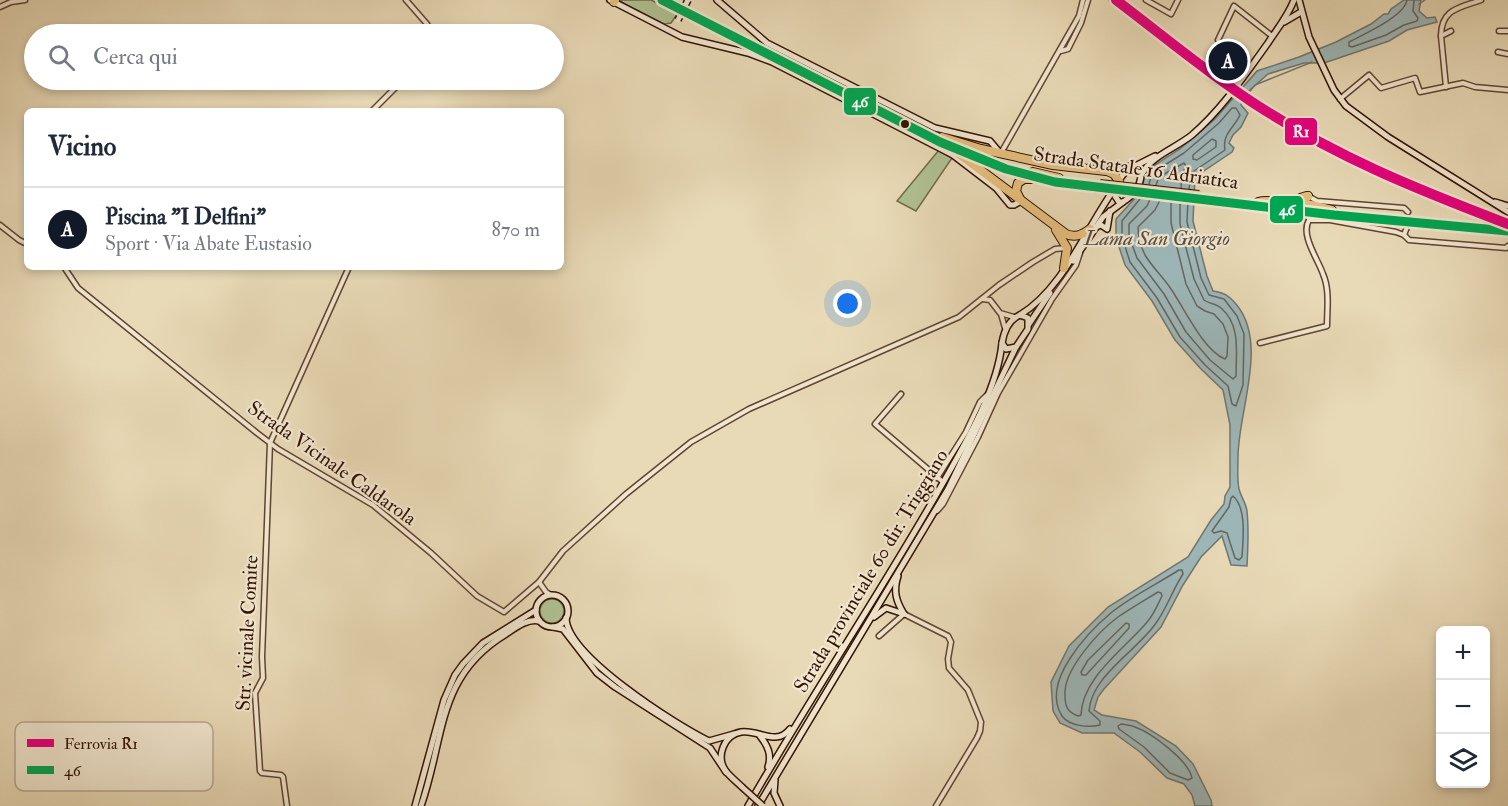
<!DOCTYPE html>
<html lang="it">
<head>
<meta charset="utf-8">
<style>
	:root { --surface:#fff; --page:#f6f6f7; --text:#1f2937; --muted:#747a83; --line:#e0e1e3; --accent:#111827 }
	body { margin:0; font-family:"IM FELL Double Pica",serif; background:var(--page); color:var(--text) }
	.controls { position:absolute; right:18px; bottom:18px; display:grid; overflow:hidden; border-radius:9px; box-shadow:0 3px 9px #0003 }
	.controls button { width:54px; height:54px; display:grid; place-items:center; padding:0; border:0; border-bottom:2px solid var(--line); background:var(--surface); color:var(--text); font:30px sans-serif }
	.you { position:absolute; left:848px; top:304px; width:21px; height:21px; margin:-15px; border:4px solid #fff; border-radius:50%; background:#1a73e8; box-shadow:0 0 0 9px #1a73e833 }
	.badge { display:grid; place-items:center; width:39px; height:39px; border-radius:50%; background:var(--accent); color:#fff; font-size:20px; font-weight:700 }
	.pin { position:absolute; translate:-50% -50%; border:3px solid #fff; box-shadow:0 2px 6px #0006 }
	.list { margin:0; padding:0; list-style:none }
	h2 { display:flex; justify-content:space-between; align-items:center; height:78px; margin:0; padding:0 24px; font-size:26px }
	h2 small { font-size:20px; font-weight:400; color:var(--muted) }
	.list li { display:grid; grid-template-columns:39px 1fr auto; gap:18px; align-items:center; box-sizing:border-box; height:84px; padding:0 24px; border-top:2px solid var(--line) }
	.list b { display:block; font-size:22px; white-space:nowrap }
	.list p { margin:0; font-size:20px; white-space:nowrap; color:var(--muted) }
	.list em { font-size:20px; font-style:normal; color:var(--muted) }
	.icon { flex:none; width:33px; height:33px; fill:none; stroke:currentColor; stroke-width:2; stroke-linecap:round; stroke-linejoin:round }
	.map { position:relative; flex:none; width:1508px; height:806px; overflow:hidden }
	.search { position:absolute; background:var(--surface); box-shadow:0 3px 9px #0003; left:24px; top:24px; width:540px; height:66px; display:flex; align-items:center; gap:15px; box-sizing:border-box; padding:0 21px; border-radius:33px; color:var(--muted); font-size:22px }
	.panel { position:absolute; background:var(--surface); box-shadow:0 3px 9px #0003; left:24px; top:108px; width:540px; height:162px; border-radius:9px }
	.map>svg:first-child { display:block }
</style>
</head>
<body>
<div class="map">
<svg width="1508" height="806" viewBox="0 0 1508 806">
	<rect width="100%" height="100%" fill="#e9dab7"/>
	<filter id="stains"><feTurbulence type="fractalNoise" baseFrequency=".00333" numOctaves="4"/><feColorMatrix values="0 0 0 0 .2 0 0 0 0 .09 0 0 0 0 .02 0 0 0 .5 -.17"/></filter>
	<radialGradient id="worn" r=".72"><stop offset=".6" stop-color="#630" stop-opacity="0"/><stop offset="1" stop-color="#630" stop-opacity=".3"/></radialGradient>
	<g fill="#b0c193" stroke="#726a4b" stroke-width="1.5">
		<polygon points="620,0 651,0 678,13 671,23 664,24 623,3"/>
		<polygon points="939,150 952,158 916,211 897,201"/>
		<circle cx="552" cy="611" r="12"/>
	</g>
	<path fill="#9db8ba" stroke="#737671" stroke-width="1.5" d="M1404,0H1421L1419,11L1427,18L1435,17L1437,22L1407,30L1389,41L1324,63H1304L1268,74L1242,97L1241,105L1248,113L1241,127L1233,135L1229,143L1234,148L1232,152L1195,177L1193,221L1207,276L1213,291C1225,293 1228,295 1236,304C1269,343 1238,411 1238,457C1238,467 1237,479 1239,489C1241,497 1246,503 1247,511C1249,530 1248,548 1247,566L1231,565L1222,536L1201,557L1183,585L1161,627L1104,689L1098,697L1094,710L1102,715L1136,721L1176,746L1193,764L1211,800L1212,806H1195L1192,795L1184,784L1167,778L1140,752L1114,733H1082L1060,723L1053,711L1051,682L1069,646L1108,607L1188,557L1211,520L1224,504L1225,496L1230,487V425L1223,390L1201,369L1175,340L1152,301L1125,265L1116,238V219L1136,197L1147,170L1180,149L1215,119L1257,71L1299,57L1336,42L1371,24L1384,14H1388L1391,9Z"/>
	<g fill="none" stroke-linecap="round" stroke-linejoin="round">
		<g stroke="#68655e" stroke-width="1.5">
			<path d="M1407,0C1405,16 1364,34 1349,42V46L1352,47L1386,35L1404,25L1417,21L1418,18L1413,11L1414,0"/>
			<polygon points="1212,139 1216,141 1216,147 1197,160 1193,159 1193,155"/>
			<path d="M1149,184L1152,173L1184,153L1219,123L1232,108H1236L1240,115C1234,128 1222,134 1225,150L1191,173L1189,189"/>
			<polyline points="1156,185 1159,177 1184,163 1186,166 1182,174 1181,188"/>
			<polyline points="1144,194 1122,221 1122,237 1130,262 1157,298 1180,337 1205,365 1228,386 1232,404 1236,406 1243,385 1244,334 1237,316 1224,299 1209,295 1201,278 1187,222 1188,199"/>
			<path d="M1152,195L1147,206L1129,224V236L1137,258L1164,294L1186,332L1210,360L1233,379L1236,376C1236,352 1241,325 1221,308C1216,303 1209,304 1204,300L1194,279L1180,224V198"/>
			<path d="M1162,196L1155,210L1138,227C1138,236 1141,247 1145,255C1152,267 1163,277 1171,289C1184,308 1203,350 1225,359L1227,356L1228,337L1223,324L1214,314L1205,311L1197,306L1186,284L1171,223V197"/>
			<path d="M1233,496C1247,508 1243,540 1242,557L1239,560L1235,558L1227,533L1221,531L1214,533L1212,531L1229,507L1231,498Z"/>
			<path d="M1179,570H1182L1183,574C1173,589 1167,608 1156,623C1138,650 1091,676 1089,711L1100,721V725C1089,728 1069,726 1062,716C1040,682 1088,632 1112,612C1132,596 1157,584 1179,570Z"/>
			<path d="M1158,592L1161,593L1162,596C1158,604 1154,614 1148,621C1126,648 1082,677 1081,715L1078,716C1067,712 1065,706 1065,695C1063,670 1099,631 1118,617C1131,608 1145,600 1158,592Z"/>
			<polygon points="1126,623 1129,624 1129,628 1086,675 1082,675 1081,672 1088,660"/>
			<path d="M1121,724C1126,725 1131,725 1135,727C1152,733 1189,761 1192,778L1188,780L1170,773L1144,747L1119,729L1118,726Z"/>
		</g>
		<g stroke="#737671" stroke-width="1.5">
			<polyline points="1419,4 1425,0"/>
			<polyline points="1242,101 1255,85 1312,62"/>
		</g>
		<g stroke="#604430" stroke-width="7">
			<g id="street">
				<polyline points="406,0 427,24 433,34"/>
				<polyline points="1112,0 1128,12"/>
				<polyline points="1146,0 1171,14 1178,0"/>
				<polyline points="0,7 11,2 25,0"/>
				<polyline points="1499,31 1508,31"/>
				<path d="M1441,36C1441,9 1459,8 1481,0"/>
				<polyline points="1218,40 1234,6 1272,36"/>
				<polyline points="1061,51 1068,49 1081,23 1088,0"/>
				<polyline points="1498,52 1508,54"/>
				<polyline points="1446,87 1441,36 1451,31"/>
				<polyline points="1340,99 1369,75 1381,88 1415,78 1420,92 1463,83 1475,87 1508,90"/>
				<polyline points="372,111 403,80"/>
				<polyline points="1001,153 1079,16 1083,0"/>
				<polyline points="1308,196 1317,201 1404,208 1408,212"/>
				<polyline points="1309,218 1309,220 1330,220 1396,232 1404,235 1409,240 1506,248 1508,246"/>
				<polyline points="0,225 19,240 27,244"/>
				<polyline points="1404,235 1407,227"/>
				<polyline points="64,267 78,288 257,433 278,449 373,505 431,553 477,596 504,612 539,582 563,551 626,494 691,442 749,409 959,317 999,285 1033,262 1055,249 1066,248"/>
				<polyline points="982,299 990,300 1000,313 1014,317"/>
				<polyline points="1001,314 1005,328"/>
				<path d="M1260,343L1327,326C1327,309 1330,290 1323,274C1318,259 1300,235 1309,220"/>
				<polyline points="901,394 875,424 943,482"/>
				<polyline points="937,478 966,432 980,402 987,395"/>
				<polyline points="937,511 943,504 978,437 998,393 1052,299 1076,265 1080,253"/>
				<polyline points="539,582 546,592 551,595"/>
				<polyline points="879,636 904,614 948,636 951,642 948,659 949,668 968,690 981,722 980,731 977,738 936,806"/>
				<polyline points="287,806 283,777 281,775 262,773 260,771 255,693 263,678 262,657 270,443 349,267"/>
			</g>
		</g>
		<g stroke="#331203" stroke-width="8">
			<g id="secondary">
				<polyline points="610,0 682,37 748,53 772,62 953,155 996,188 1010,205 1014,205 1021,201"/>
				<polyline points="717,0 767,43 935,128 990,141 1001,154"/>
				<polyline points="1299,0 1309,37 1334,90 1346,106 1388,137 1508,212"/>
				<polyline points="1284,22 1301,12"/>
				<polyline points="1135,166 1155,156"/>
				<path d="M1132,167H1137L1141,171C1142,185 1134,195 1123,202H1119L1115,196C1115,184 1122,173 1132,167Z"/>
				<path d="M1142,174C1151,156 1176,148 1192,135C1222,109 1245,75 1268,43C1277,29 1288,16 1294,0"/>
				<polyline points="1495,202 1508,206"/>
				<polyline points="1096,227 1101,225 1107,229 1110,211"/>
				<polyline points="1073,261 1103,217 1123,202"/>
				<path d="M1020,315C1064,288 1086,228 1115,188"/>
				<path d="M1020,315L1028,318V329L1016,347L1006,349L1002,343C1004,331 1008,320 1020,315Z"/>
				<polyline points="1029,324 1050,293"/>
				<path d="M898,576C893,591 896,601 904,614"/>
				<circle cx="552" cy="611" r="16"/>
				<polyline points="874,617 886,608 904,614"/>
				<path d="M566,618C567,656 676,725 709,741L734,734"/>
				<polyline points="553,627 563,629 597,673 615,687 710,748 726,772"/>
				<path d="M760,736C768,746 772,755 768,767"/>
				<polyline points="775,780 774,793 780,806"/>
				<path d="M742,787C737,782 729,776 725,770C716,756 724,735 741,732C758,729 776,747 790,729"/>
				<polyline points="415,806 444,700 455,675 463,664 483,643 536,610"/>
				<path d="M421,806C445,738 436,676 506,634C515,628 528,618 539,621"/>
				<path d="M748,806C808,701 875,601 935,497C960,452 997,394 1002,343"/>
				<polyline points="758,806 948,489 1016,347"/>
			</g>
		</g>
		<g stroke="#331203" stroke-width="10">
			<g id="highway">
				<polyline points="662,0 940,142 973,157 1046,181 1100,189"/>
				<polyline points="614,2 615,0"/>
				<polyline points="942,137 981,149 1053,165 1106,171 1132,167"/>
				<path d="M959,154L1066,234C1075,238 1082,235 1090,229"/>
				<polyline points="1107,171 1114,174 1119,181"/>
				<polyline points="1033,172 1059,178"/>
				<polyline points="1308,196 1303,199 1303,203 1332,210"/>
				<polyline points="1020,199 1016,191 1018,183 1024,179 1031,179"/>
				<polyline points="1198,200 1404,222"/>
				<path d="M1258,202C1268,199 1278,203 1289,202C1296,202 1301,196 1308,196"/>
				<polyline points="1412,223 1508,231"/>
				<polyline points="1056,230 1067,248 1064,268"/>
			</g>
		</g>
		<use href="#street" stroke="#f1e7d0" stroke-width="4"/>
		<use href="#secondary" stroke="#f1e7d0" stroke-width="5"/>
		<use href="#highway" stroke="#e4bd7c" stroke-width="8"/>
		<g stroke="#331203" stroke-width="8" stroke-linecap="butt">
			<g id="secondary-bridge">
				<polyline points="678,20 688,0"/>
				<polyline points="742,787 763,806"/>
			</g>
		</g>
		<g stroke="#331203" stroke-width="10" stroke-linecap="butt">
			<g id="highway-bridge">
				<polyline points="1100,184 1199,195"/>
				<polyline points="1404,222 1412,223"/>
			</g>
		</g>
		<use href="#secondary-bridge" stroke="#f1e7d0" stroke-width="5"/>
		<use href="#highway-bridge" stroke="#e4bd7c" stroke-width="8"/>
		<g stroke="#f1e7d0" stroke-width="14">
			<polyline id="bus-1" points="662,0 940,142 1006,169 1055,182 1334,215 1508,231"/>
		</g>
		<use href="#bus-1" stroke="#00a651" stroke-width="9"/>
		<g stroke="#f1e7d0" stroke-width="15">
			<path id="rail-1" d="M1116,0C1161,34 1205,71 1252,102C1334,156 1416,189 1508,224"/>
		</g>
		<use href="#rail-1" stroke="#e5007d" stroke-width="10"/>
	</g>
	<circle fill="#331203" stroke="#f1e7d0" stroke-width="2" cx="905" cy="124" r="5"/>
	<g text-anchor="middle" dominant-baseline="central" stroke-width="4.5" stroke-linejoin="round" paint-order="stroke">
		<g font-size="20" fill="#331203" stroke="#f1e7d0">
			<text transform="translate(1136 168) rotate(8)">Strada Statale 16 Adriatica</text>
			<text transform="translate(332 463) rotate(35)">Strada Vicinale Caldarola</text>
			<text transform="translate(871 571) rotate(-59)">Strada provinciale 60 dir. Triggiano</text>
			<text transform="translate(247 633) rotate(-87)">Str. vicinale Comite</text>
		</g>
		<g font-size="21" font-style="italic" fill="#584c43" stroke="#f1e7d0">
			<text x="1157" y="238">Lama San Giorgio</text>
		</g>
	</g>
	<rect x="15" y="722" width="198" height="69" rx="9" fill="#f1e7d0" stroke="#b8a792" stroke-width="1.5"/>
	<rect x="27" y="739" width="27" height="8" fill="#e5007d"/>
	<rect x="27" y="766" width="27" height="8" fill="#00a651"/>
	<g font-size="16" fill="#331203">
		<text x="64" y="749">Ferrovia R1</text>
		<text x="64" y="776">46</text>
	</g>
	<g stroke="#f1e7d0" stroke-width="2">
		<rect x="843" y="87" width="34" height="29" rx="6" fill="#00a651"/>
		<rect x="1284" y="117" width="34" height="29" rx="6" fill="#e5007d"/>
		<rect x="1269" y="195" width="35" height="29" rx="6" fill="#00a651"/>
	</g>
	<g font-size="16" text-anchor="middle" font-weight="bold" fill="#fff">
		<text x="860" y="107">46</text>
		<text x="1301" y="137">R1</text>
		<text x="1287" y="215">46</text>
	</g>
	<rect width="100%" height="100%" filter="url(#stains)"/>
	<rect width="100%" height="100%" fill="url(#worn)"/>
</svg>
<div class="controls">
<button>+</button>
<button>−</button>
<button><svg class="icon" aria-label="layers" viewBox="0 0 24 24"><path d="M12 4l9 5-9 5-9-5zM3 14l9 5 9-5"/></svg></button>
</div>
<div class="you"></div>
<div class="pin badge" style="left:1228px;top:61px">A</div>
<div class="search"><svg class="icon" aria-label="search" viewBox="0 0 24 24"><circle cx="10" cy="10" r="6"/><path d="M15 15l6 6"/></svg>Cerca qui</div>
<section class="panel">
<h2>Vicino<small></small></h2>
<ul class="list">
<li><span class="badge">A</span><div><b>Piscina &quot;I Delfini&quot;</b><p>Sport · Via Abate Eustasio</p></div><em>870 m</em></li>
</ul>
</section>
</div>
</body>
</html>
